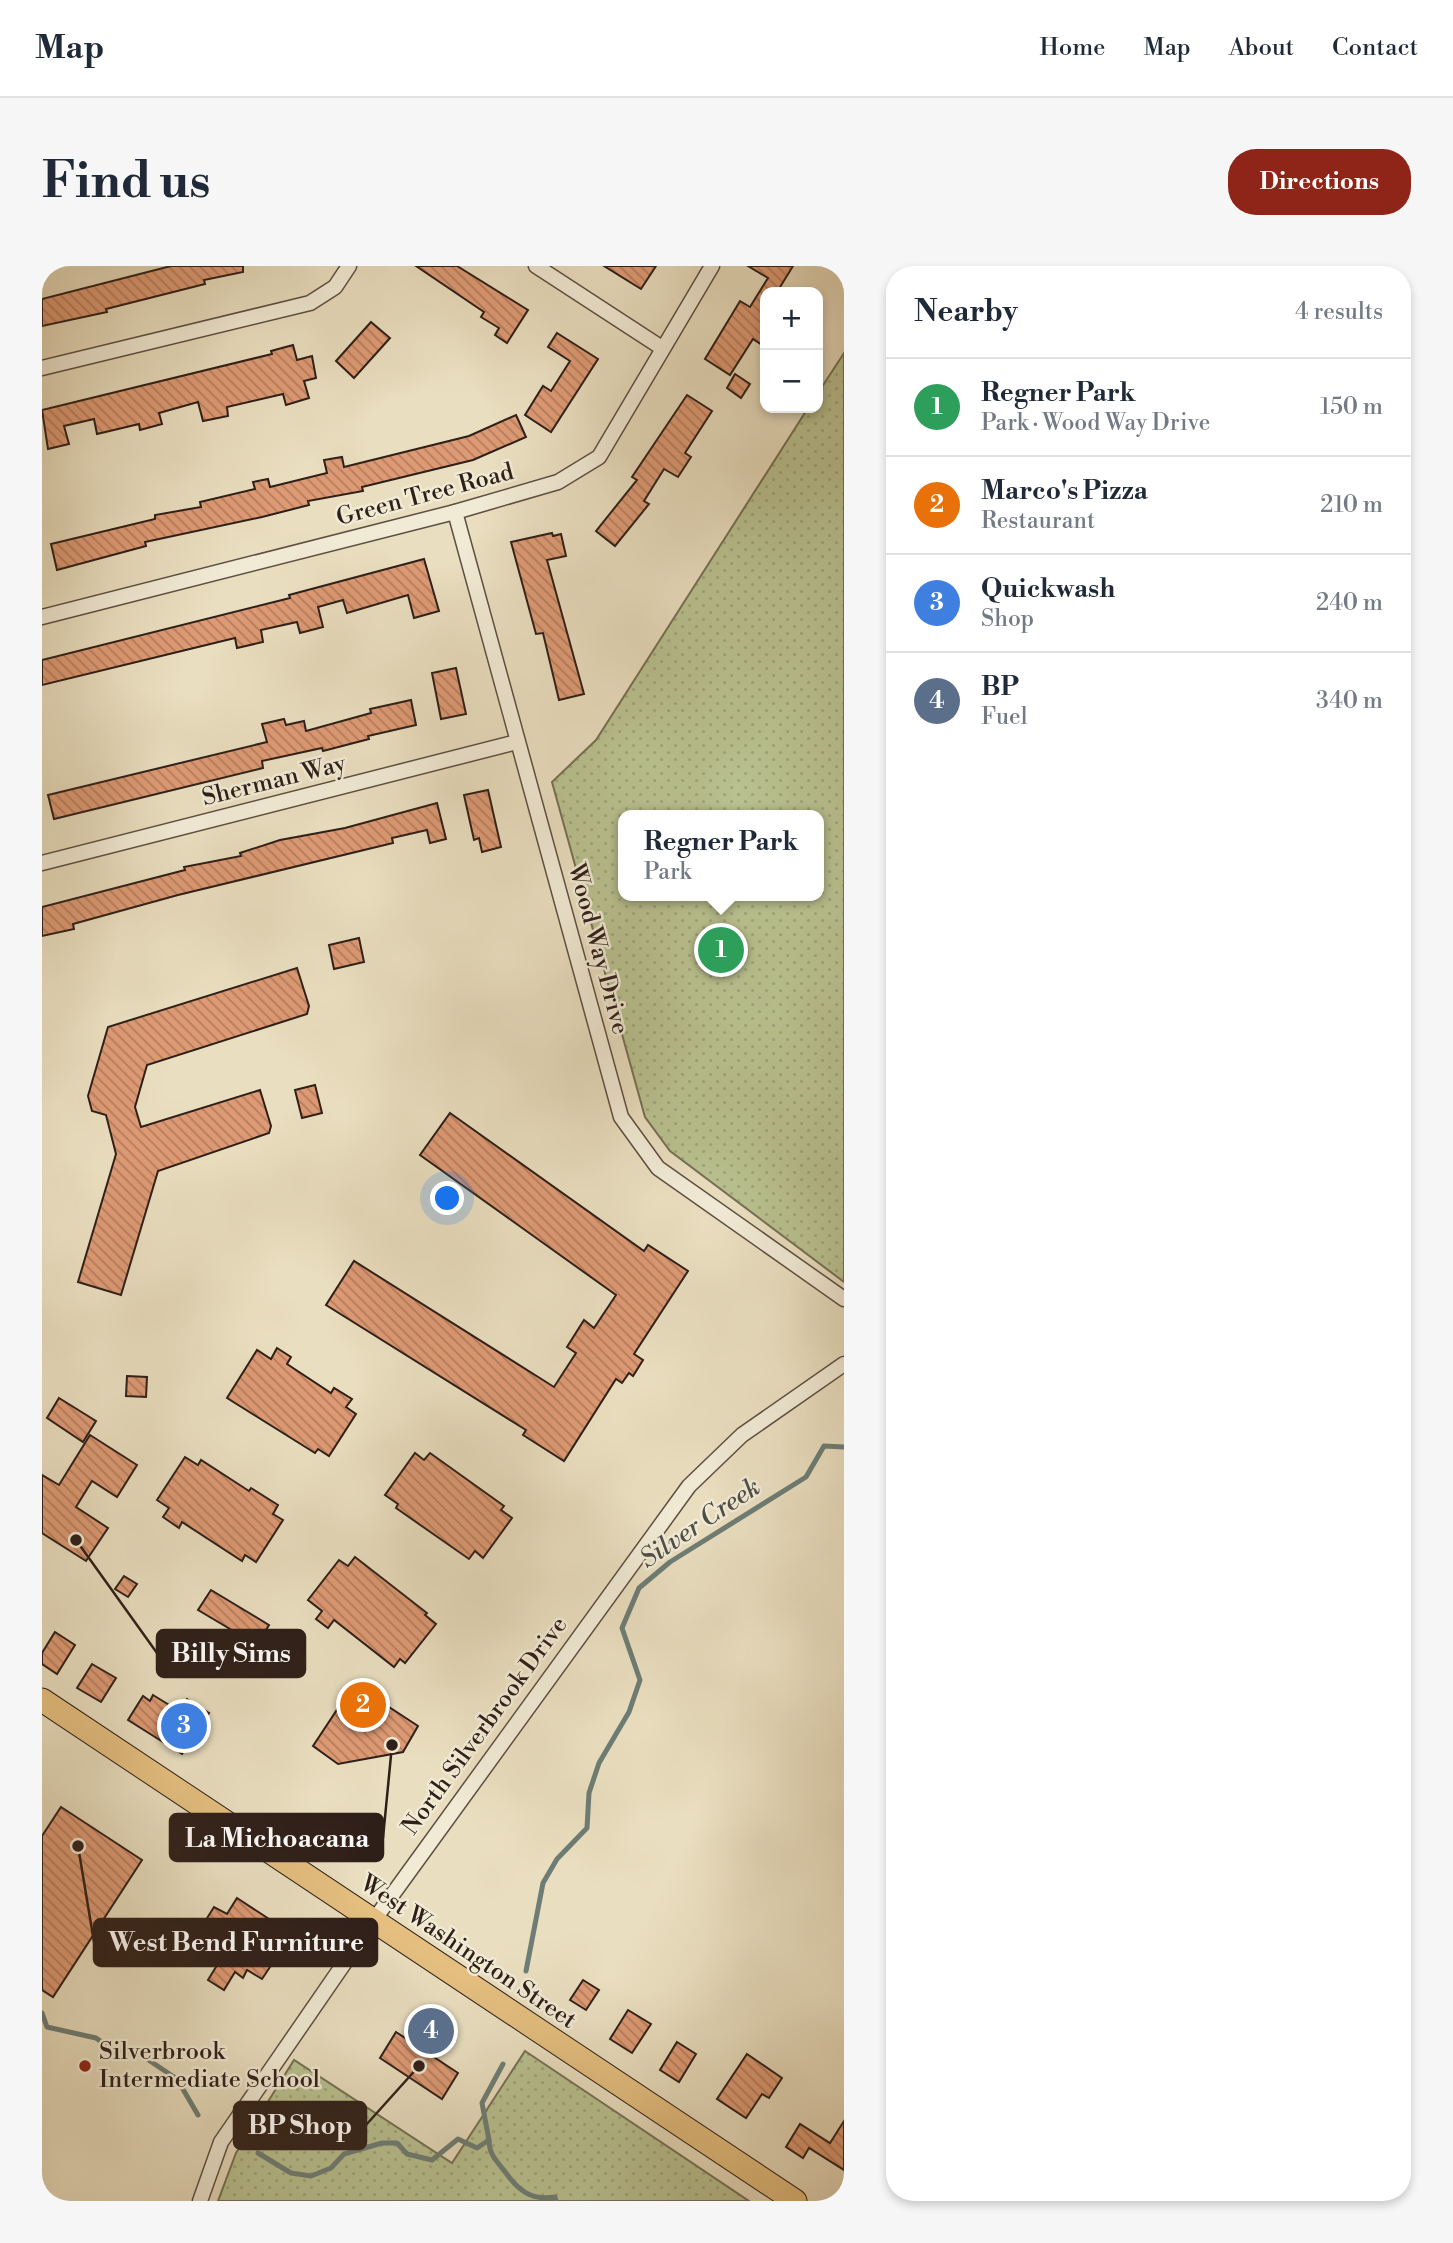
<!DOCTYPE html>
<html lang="en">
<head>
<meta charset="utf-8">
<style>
	:root { --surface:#fff; --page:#f6f6f7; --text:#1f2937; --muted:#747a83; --line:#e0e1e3; --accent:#8f2418 }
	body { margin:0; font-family:"Libre Bodoni",serif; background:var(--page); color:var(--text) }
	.controls { position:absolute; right:21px; top:21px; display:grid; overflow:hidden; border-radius:14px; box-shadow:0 4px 10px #0003 }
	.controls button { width:63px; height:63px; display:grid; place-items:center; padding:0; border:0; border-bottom:2px solid var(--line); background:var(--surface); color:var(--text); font:35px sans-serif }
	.you { position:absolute; left:406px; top:933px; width:24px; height:24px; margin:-18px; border:5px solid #fff; border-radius:50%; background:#1a73e8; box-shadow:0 0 0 10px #1a73e833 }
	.badge { display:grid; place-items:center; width:46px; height:46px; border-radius:50%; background:var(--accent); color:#fff; font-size:23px; font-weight:700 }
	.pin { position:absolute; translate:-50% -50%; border:4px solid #fff; box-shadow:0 2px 7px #0006 }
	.popup { position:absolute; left:576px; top:544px; width:206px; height:91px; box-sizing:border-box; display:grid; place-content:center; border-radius:14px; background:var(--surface); filter:drop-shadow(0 2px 5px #0005); font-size:23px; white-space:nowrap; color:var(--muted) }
	.popup b { font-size:26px; color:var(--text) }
	.popup::after { content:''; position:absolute; left:50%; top:100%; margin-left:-14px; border:14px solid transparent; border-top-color:var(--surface) }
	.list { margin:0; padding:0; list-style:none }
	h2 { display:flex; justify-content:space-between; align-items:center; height:91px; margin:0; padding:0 28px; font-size:30px }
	h2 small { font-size:23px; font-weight:400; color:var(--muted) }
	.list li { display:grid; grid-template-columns:46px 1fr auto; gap:21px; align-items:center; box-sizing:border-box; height:98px; padding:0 28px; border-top:2px solid var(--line) }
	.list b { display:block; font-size:26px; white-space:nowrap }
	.list p { margin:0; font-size:23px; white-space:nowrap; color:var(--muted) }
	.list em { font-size:23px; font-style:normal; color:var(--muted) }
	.map { position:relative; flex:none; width:802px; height:1935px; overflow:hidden; border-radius:28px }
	header { display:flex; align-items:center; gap:42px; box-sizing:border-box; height:98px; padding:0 35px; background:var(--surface); border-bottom:2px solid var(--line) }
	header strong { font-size:33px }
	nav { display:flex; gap:38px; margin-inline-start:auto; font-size:24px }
	.intro { display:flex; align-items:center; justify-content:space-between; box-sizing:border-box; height:168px; padding:0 42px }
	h1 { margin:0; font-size:49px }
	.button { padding:18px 32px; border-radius:28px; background:var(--accent); color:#fff; font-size:24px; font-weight:700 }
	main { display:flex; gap:42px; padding:0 42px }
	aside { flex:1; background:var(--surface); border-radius:28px; box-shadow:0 4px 10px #0003 }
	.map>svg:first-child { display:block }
</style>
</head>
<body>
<header>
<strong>Map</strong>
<nav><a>Home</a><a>Map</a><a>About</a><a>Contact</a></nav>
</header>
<div class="intro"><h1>Find us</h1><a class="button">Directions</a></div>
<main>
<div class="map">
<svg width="802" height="1935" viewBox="0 0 802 1935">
	<defs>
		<pattern id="park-dots" width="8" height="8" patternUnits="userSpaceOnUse" patternTransform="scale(1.75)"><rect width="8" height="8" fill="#b9c190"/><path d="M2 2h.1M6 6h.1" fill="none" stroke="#9fa57c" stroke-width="1.8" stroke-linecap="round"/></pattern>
		<pattern id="building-back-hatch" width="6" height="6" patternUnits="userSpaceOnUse" patternTransform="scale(1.75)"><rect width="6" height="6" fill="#de9a74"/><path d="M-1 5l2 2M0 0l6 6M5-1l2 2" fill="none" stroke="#b47d5e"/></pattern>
	</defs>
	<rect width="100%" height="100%" fill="#e9debf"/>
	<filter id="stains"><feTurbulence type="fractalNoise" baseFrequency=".00286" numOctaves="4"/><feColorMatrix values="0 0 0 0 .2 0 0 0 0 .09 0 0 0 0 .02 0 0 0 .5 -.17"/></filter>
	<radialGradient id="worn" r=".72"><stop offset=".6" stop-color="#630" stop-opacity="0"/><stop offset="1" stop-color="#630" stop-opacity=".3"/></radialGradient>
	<g fill="url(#park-dots)" stroke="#747054" stroke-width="2" fill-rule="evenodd">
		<path d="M802,87V1016L628,885L603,851L510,516L554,474L766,142H776V127ZM581,549H777V630H581Z"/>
		<polygon points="483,1785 707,1935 176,1935 194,1887 252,1794 410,1897"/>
	</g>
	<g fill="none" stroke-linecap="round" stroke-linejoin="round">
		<g stroke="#6d7d75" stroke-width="5">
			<polyline points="484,1705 501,1617 515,1593 545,1562 547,1527 557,1497 587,1446 598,1414 580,1362 597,1322 628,1296 764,1211 782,1180 802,1181"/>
			<polyline points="0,1747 5,1761 54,1772 71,1784 93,1785 135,1813 156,1849"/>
			<path d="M447,1874C447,1889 455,1895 464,1907C476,1924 489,1935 513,1931L514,1935"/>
			<polyline points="216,1887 249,1907 269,1910 289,1902 302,1888 340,1877 355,1877 365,1888 390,1894 416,1873 435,1882 447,1874 440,1837 461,1798"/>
		</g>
	</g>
	<g fill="url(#building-back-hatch)" stroke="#2e1f19" stroke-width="2">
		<polygon points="129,0 201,0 201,6 162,14 163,18 64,43 65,46 0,60 0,33"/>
		<polygon points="374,0 415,0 486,44 465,77 453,69 457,62 439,51 442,46"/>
		<polygon points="562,0 614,0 599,23"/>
		<polygon points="706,0 751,0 735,26 723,26 723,81 711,73 688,109 663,93 698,35 708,41 726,12"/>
		<polygon points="329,56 348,72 312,112 294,95"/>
		<polygon points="515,67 556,93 509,166 483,149 501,120 509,125 528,95 506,81"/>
		<polygon points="251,79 255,94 270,90 274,112 262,115 267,132 244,139 241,128 185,141 186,150 161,155 156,136 117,147 120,158 98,164 97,158 55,168 52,153 22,160 27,178 6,183 0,144 230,88 229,85"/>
		<polygon points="693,108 708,118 699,132 685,122"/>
		<polygon points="645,129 670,145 643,187 649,191 636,211 622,203 602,235 607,238 573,280 554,265 595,214 590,211"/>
		<polygon points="474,149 484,171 431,194 320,221 321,225 266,235 267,239 220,251 103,276 104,280 15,304 9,278 113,253 113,249 159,241 158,236 213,223 211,216 226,213 228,221 285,207 282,194 300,191 302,201 427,170"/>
		<polygon points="510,267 511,270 519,268 524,290 505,294 542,428 517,434 501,367 494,368 469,276"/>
		<polygon points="382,293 397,345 372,352 366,329 305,347 301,334 276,341 281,361 258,367 255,356 219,364 221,376 195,382 193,372 0,419 0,394 248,332 247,329"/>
		<polygon points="414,402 424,448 399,453 390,407"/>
		<polygon points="369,434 374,459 326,470 327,473 281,485 280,482 220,495 221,502 12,553 6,529 225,476 220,458 242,453 244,459 262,455 264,465 329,447 328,443"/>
		<polygon points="446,524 459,581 440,586 437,572 432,574 422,529"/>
		<polygon points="395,537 404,573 388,577 385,564 350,572 351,577 136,629 31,658 32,663 0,670 0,641 143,604 142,601 199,590 198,587 238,574 303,562"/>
		<polygon points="317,672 322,696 292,703 287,679"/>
		<polygon points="255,702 267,740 265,748 105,799 93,841 99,861 218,824 229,860 227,867 116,905 79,1029 36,1016 74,888 64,849 50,845 46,830 66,761"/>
		<polygon points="273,819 280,847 260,852 253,824"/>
		<polygon points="408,847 602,985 606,979 646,1005 592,1088 601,1094 591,1110 587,1107 580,1117 574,1113 522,1195 481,1169 484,1164 284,1039 312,995 512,1121 534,1087 525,1081 542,1054 552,1062 574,1029 378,889"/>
		<polygon points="235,1082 249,1091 245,1098 289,1127 292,1122 310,1133 304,1141 314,1148 287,1190 276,1183 273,1187 185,1132 215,1084 229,1093"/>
		<polygon points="85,1110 105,1111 104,1131 84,1130"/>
		<polygon points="17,1132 54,1155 41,1176 5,1152"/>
		<polygon points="48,1169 95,1199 75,1231 50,1215 34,1241 66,1262 44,1295 0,1267 0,1209 17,1219"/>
		<polygon points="373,1187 382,1194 388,1187 462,1240 459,1244 470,1252 441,1292 433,1285 427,1293 354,1242 356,1238 343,1229"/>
		<polygon points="143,1191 156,1199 159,1194 207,1225 209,1222 236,1239 231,1248 241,1254 214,1296 203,1289 200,1295 140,1256 137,1262 121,1251 127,1242 115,1234"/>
		<polygon points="313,1291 385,1347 383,1349 394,1358 363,1397 358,1393 352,1401 292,1354 286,1362 274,1353 280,1345 266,1334 297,1294 306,1300"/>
		<polygon points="82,1310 95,1318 86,1331 73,1323"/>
		<polygon points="169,1324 227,1359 215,1379 156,1344"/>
		<polygon points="13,1366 33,1379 15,1408 0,1398 0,1387"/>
		<polygon points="50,1398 74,1412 59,1436 35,1422"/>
		<polygon points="312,1418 376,1460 361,1486 296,1498 271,1480"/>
		<polygon points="111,1429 137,1445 145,1433 167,1447 140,1488 86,1454 101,1430 108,1435"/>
		<polygon points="19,1541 100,1594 11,1731 0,1724 0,1570"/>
		<polygon points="195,1632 250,1668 220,1713 205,1704 201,1712 193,1706 182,1724 166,1714 177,1696 160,1685 173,1665 162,1657 172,1641 185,1648"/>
		<polygon points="541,1714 557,1724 544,1744 528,1734"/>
		<polygon points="586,1744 609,1758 590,1787 568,1773"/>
		<polygon points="354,1766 416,1807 400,1833 338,1792"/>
		<polygon points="635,1776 654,1788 637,1816 618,1804"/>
		<polygon points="705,1788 740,1812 727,1832 720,1828 704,1852 675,1833"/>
		<polygon points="802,1855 802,1904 767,1882 761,1892 744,1881 758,1858 788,1877"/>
	</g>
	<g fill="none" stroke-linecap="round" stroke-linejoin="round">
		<g stroke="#5d4f42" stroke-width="17">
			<g id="minor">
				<polyline points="494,0 620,82"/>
				<polyline points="0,102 268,37 293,21 307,0"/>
				<polyline points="413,246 579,851 616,902 802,1033"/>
				<polyline points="0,351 413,246 516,216 557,191 670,0"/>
				<polyline points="0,597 475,476"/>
				<polyline points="158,1935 179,1876 332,1654 647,1220 700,1169 802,1098"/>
			</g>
		</g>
		<g stroke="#2e1f19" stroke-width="25">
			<polyline id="primary" points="0,1434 753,1935"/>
		</g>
		<use href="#minor" stroke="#f1ead5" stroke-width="14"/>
		<use href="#primary" stroke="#e4bf80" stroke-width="23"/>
	</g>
	<circle fill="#8f2418" stroke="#f1ead5" stroke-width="2.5" cx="43" cy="1800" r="7"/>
	<g text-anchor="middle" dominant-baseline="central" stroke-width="5" stroke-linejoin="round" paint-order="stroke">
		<g font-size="24" fill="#2e1f19" stroke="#f1ead5">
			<text transform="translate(383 229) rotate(-15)">Green Tree Road</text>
			<text transform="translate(232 515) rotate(-14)">Sherman Way</text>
			<text transform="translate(556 683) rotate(75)">Wood Way Drive</text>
			<text transform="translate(443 1460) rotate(-54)">North Silverbrook Drive</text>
			<text transform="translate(426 1686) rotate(34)">West Washington Street</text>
		</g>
		<g font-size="24" fill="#2e1f19" stroke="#f1ead5" text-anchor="start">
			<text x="57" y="1786">Silverbrook<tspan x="57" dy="28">Intermediate School</tspan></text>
		</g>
		<g font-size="26" font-style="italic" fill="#4e4e47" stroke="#f1ead5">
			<text transform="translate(658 1257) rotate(-34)">Silver Creek</text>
		</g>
	</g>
	<path fill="none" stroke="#2e1f19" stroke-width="2.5" d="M34 1274L115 1387M350 1479L341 1572M36 1580L52 1676M377 1800L324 1859"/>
	<g fill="#2e1f19" stroke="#f1ead5" stroke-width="2.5">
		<circle cx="34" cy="1274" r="7"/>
		<circle cx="350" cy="1479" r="7"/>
		<circle cx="36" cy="1580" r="7"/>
		<circle cx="377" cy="1800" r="7"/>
	</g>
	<g fill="#2e1f19" stroke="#2e1f19" stroke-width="2.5">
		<rect x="115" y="1364" width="148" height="47" rx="7"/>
		<rect x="128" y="1548" width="213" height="47" rx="7"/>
		<rect x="52" y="1653" width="283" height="47" rx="7"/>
		<rect x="192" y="1836" width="132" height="47" rx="7"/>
	</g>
	<g font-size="26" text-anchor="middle" font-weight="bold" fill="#fff">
		<text x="189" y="1396">Billy Sims</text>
		<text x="235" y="1581">La Michoacana</text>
		<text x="194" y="1685">West Bend Furniture</text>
		<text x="258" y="1868">BP Shop</text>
	</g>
	<rect width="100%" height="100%" filter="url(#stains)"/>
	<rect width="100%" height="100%" fill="url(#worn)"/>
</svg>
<div class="controls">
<button>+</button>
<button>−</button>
</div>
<div class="you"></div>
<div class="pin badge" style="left:679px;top:684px;background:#2e9e5b">1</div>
<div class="popup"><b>Regner Park</b>Park</div>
<div class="pin badge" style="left:321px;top:1439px;background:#e8710a">2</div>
<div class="pin badge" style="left:142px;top:1460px;background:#3f7fe0">3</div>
<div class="pin badge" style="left:389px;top:1765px;background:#5c6f8a">4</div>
</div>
<aside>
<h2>Nearby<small>4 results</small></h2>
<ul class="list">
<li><span class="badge" style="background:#2e9e5b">1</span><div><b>Regner Park</b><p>Park · Wood Way Drive</p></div><em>150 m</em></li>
<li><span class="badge" style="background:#e8710a">2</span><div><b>Marco's Pizza</b><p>Restaurant</p></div><em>210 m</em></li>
<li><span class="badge" style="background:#3f7fe0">3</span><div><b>Quickwash</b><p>Shop</p></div><em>240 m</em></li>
<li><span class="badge" style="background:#5c6f8a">4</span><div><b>BP</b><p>Fuel</p></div><em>340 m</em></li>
</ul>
</aside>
</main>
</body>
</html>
